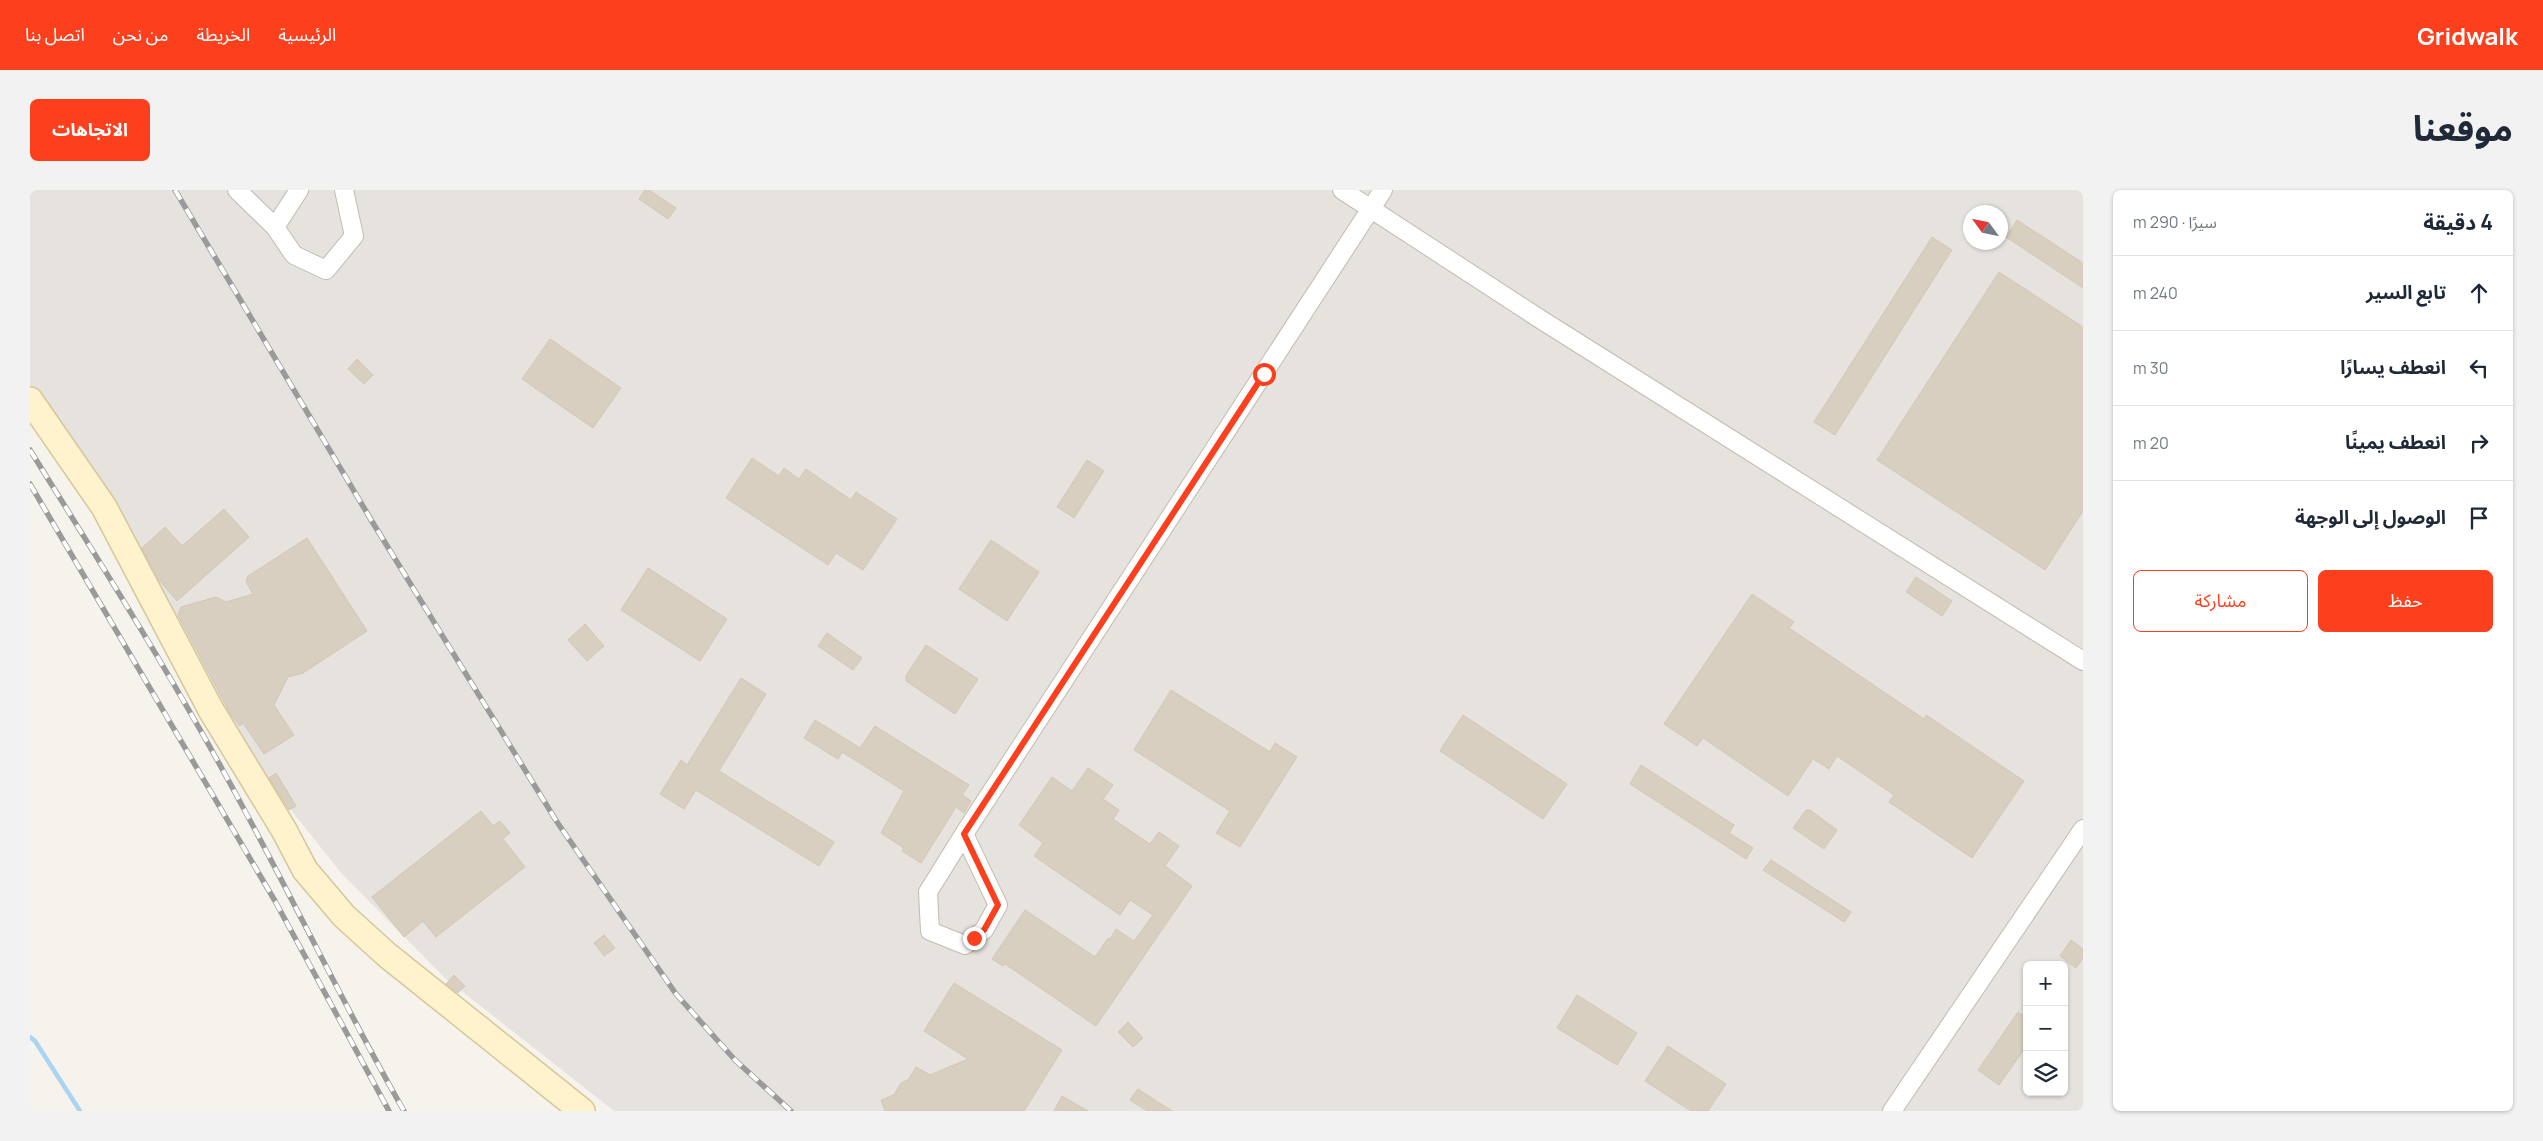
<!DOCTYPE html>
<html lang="ar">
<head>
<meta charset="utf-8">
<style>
	:root { --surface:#fff; --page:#f2f2f3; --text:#1f2937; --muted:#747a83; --line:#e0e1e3; --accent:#fc3f1d }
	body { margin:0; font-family:Manrope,"Noto Sans Arabic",sans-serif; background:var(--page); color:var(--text); direction:rtl }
	.controls { position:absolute; right:15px; bottom:15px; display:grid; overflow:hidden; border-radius:8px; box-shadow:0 1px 4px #0004 }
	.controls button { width:45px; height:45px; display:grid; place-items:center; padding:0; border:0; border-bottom:1px solid var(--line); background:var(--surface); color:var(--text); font:25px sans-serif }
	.compass { position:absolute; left:1933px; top:15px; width:45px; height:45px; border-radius:50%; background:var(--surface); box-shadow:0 1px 4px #0004; rotate:303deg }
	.stop { position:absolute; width:15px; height:15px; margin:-11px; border:4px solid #fc3f1d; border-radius:50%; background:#fff }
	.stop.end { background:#fc3f1d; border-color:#fff; box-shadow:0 1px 5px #0008 }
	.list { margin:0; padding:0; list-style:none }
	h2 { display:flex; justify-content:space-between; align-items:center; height:65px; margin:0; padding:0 20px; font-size:21px }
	h2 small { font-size:16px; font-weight:400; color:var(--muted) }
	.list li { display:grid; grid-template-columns:32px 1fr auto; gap:15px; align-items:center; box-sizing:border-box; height:75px; padding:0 20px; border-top:1px solid var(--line) }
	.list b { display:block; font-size:19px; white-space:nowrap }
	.list em { font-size:16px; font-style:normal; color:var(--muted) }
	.actions { display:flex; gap:10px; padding:15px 20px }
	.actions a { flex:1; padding:11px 0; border:1px solid var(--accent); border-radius:8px; text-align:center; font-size:18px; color:var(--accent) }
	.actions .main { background:var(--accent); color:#fff }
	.icon { flex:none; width:28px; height:28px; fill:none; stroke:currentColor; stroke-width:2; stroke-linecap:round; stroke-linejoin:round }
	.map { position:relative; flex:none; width:2053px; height:921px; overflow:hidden; direction:ltr; border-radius:8px }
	header { display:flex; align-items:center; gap:30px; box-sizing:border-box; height:70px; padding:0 25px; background:var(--accent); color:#fff }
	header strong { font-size:24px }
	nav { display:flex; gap:28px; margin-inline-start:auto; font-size:18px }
	.intro { display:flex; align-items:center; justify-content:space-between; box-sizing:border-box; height:120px; padding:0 30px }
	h1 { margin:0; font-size:35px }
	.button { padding:12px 22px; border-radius:8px; background:var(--accent); color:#fff; font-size:18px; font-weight:700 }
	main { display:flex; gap:30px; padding:0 30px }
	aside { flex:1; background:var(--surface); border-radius:8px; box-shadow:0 1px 4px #0004 }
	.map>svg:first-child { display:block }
</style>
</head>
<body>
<header>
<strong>Gridwalk</strong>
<nav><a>الرئيسية</a><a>الخريطة</a><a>من نحن</a><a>اتصل بنا</a></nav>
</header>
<div class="intro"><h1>موقعنا</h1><a class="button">الاتجاهات</a></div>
<main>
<aside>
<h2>4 دقيقة<small>سيرًا · 290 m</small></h2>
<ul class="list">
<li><svg class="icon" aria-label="ahead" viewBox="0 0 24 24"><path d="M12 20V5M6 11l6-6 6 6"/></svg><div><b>تابع السير</b></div><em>240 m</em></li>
<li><svg class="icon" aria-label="left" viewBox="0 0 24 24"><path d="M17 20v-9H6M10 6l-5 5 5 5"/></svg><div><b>انعطف يسارًا</b></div><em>30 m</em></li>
<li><svg class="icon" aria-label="right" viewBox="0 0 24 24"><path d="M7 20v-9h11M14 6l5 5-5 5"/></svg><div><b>انعطف يمينًا</b></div><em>20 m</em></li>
<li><svg class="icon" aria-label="arrive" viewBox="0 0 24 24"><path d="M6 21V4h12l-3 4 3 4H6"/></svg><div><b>الوصول إلى الوجهة</b></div></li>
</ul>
<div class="actions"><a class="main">حفظ</a><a>مشاركة</a></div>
</aside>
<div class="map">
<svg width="2053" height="921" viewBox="0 0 2053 921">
	<rect width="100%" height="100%" fill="#f6f3ec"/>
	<path fill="#e6e2dd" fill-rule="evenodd" d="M0,0H2053V921H584L415,788L312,684L181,520L0,217ZM1940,22H1970V52H1940ZM1997,775H2034V902H1997Z"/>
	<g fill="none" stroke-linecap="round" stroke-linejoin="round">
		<polyline stroke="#a9d4f2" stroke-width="4.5" points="0,847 5,851 50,921"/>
	</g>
	<g fill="#d8cfc1" stroke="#d3c7b4">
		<polygon points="615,0 619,0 646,18 638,29 609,9"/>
		<polygon points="1987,30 2053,73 2053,98 1976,47"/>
		<polygon points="1902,47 1922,60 1805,245 1784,232"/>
		<polygon points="1969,82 2053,137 2053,321 2015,380 1847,270"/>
		<polygon points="520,149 591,198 563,238 492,189"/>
		<polygon points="327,169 343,185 334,194 318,179"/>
		<polygon points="722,268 749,286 754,278 769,289 776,279 821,310 826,302 867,329 833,380 806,363 798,375 696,308"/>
		<polygon points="1057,270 1074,281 1044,328 1027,317"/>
		<polygon points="194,319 219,347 147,411 129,390 112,358 135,337 152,356"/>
		<polygon points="277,348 337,441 273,483 258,487 244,515 264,545 234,564 213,533 210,536 201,525 148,425 151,417 186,407 196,412 223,404 216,392 218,386"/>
		<polygon points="961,350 1009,382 977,431 929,399"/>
		<polygon points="618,378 697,429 670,471 591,420"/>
		<polygon points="1886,387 1922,411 1912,426 1876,402"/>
		<polygon points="1722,404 1764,432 1759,438 1894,529 1896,525 1994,591 1942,668 1859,612 1864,605 1807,566 1799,579 1783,569 1758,606 1673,548 1667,556 1634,534"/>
		<polygon points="555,434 574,456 557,471 538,450"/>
		<polygon points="797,443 832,468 823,480 788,456"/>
		<polygon points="896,455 948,489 925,524 876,491 876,486"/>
		<polygon points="711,488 736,504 689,581 804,652 789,676 666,600 654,619 630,604 651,570 657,575"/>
		<polygon points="1141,500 1240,562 1245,553 1267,567 1210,657 1186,643 1200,621 1104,560"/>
		<polygon points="1433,525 1537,594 1513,629 1410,561"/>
		<polygon points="785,530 830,558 845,536 939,595 932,605 941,611 934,623 926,617 891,673 872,661 874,658 851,643 874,601 812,562 808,569 774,548"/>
		<polygon points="1611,575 1704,635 1699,643 1723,658 1716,669 1600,594"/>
		<polygon points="1058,578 1083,595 1073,609 1089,620 1083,629 1120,654 1129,642 1149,656 1135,676 1162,696 1066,836 975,774 973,776 962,769 995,720 1065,767 1078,748 1080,749 1086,739 1104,751 1123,725 1100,710 1090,725 1004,666 1013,653 989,635 1022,587 1042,601"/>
		<polygon points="246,583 266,616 259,620 239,588"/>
		<polygon points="1776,620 1780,620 1807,640 1794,659 1763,638"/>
		<polygon points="451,621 463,636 470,631 480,643 473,649 495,677 406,747 393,731 374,747 342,707"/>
		<polygon points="1741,670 1821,722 1814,732 1733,680"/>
		<polygon points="574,745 585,758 574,766 564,753"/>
		<polygon points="2041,750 2053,759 2053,768 2046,778 2030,766"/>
		<polygon points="424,785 435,796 428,803 416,794"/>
		<polygon points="924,793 1032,860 994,921 855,921 851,910 864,905 871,893 878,890 886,877 900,885 938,869 894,841"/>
		<polygon points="1547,805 1607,843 1587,875 1527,838"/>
		<polygon points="1988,822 1997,828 1997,855 1969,895 1948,880"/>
		<polygon points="1098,832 1113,848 1103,857 1088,842"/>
		<polygon points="1638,856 1696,894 1678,921 1661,921 1615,891"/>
		<polygon points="1108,899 1142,921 1117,921 1100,910"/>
		<polygon points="1032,906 1058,921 1024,921"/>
	</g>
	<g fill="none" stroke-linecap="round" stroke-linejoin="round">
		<g stroke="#c2bbae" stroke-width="20">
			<g id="street">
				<polyline points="207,0 245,37 264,65 296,80 324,46 314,0"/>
				<polyline points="1312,0 1510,129 2053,471"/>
				<polyline points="245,37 269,0"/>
				<polyline points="934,644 968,715 954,740 935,755 900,741 898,702 934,644 1353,0"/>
				<polyline points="1862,921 2053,639"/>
			</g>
		</g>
		<g stroke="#d6c79b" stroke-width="28">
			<polyline id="secondary" points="0,210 74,317 181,520 254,640 275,680 314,726 357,765 552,921"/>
		</g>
		<use href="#street" stroke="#fff" stroke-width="18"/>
		<use href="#secondary" stroke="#fff3cd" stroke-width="25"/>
		<g stroke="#9a9a9a" stroke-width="5.5">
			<g id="rail">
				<polyline points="145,0 343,333 527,632 646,804 705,870 761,921"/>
				<path d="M0,260C74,379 149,497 215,621C269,721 318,823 374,921"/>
				<polyline points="0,294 245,711 359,921"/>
			</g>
		</g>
		<use href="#rail" stroke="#fff" stroke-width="4" stroke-dasharray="11" stroke-linecap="butt"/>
	</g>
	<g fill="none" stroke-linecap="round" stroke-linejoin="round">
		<polyline stroke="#fc3f1d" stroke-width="6" points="944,748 954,740 968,715 934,644 1234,184"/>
	</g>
</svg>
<div class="controls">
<button>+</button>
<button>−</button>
<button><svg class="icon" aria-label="layers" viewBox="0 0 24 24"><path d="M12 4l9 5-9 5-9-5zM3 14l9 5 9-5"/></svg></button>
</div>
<svg class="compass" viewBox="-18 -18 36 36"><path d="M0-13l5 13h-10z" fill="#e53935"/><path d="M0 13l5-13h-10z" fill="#747a83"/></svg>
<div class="stop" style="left:1234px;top:184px"></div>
<div class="stop end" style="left:944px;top:748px"></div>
</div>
</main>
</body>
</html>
